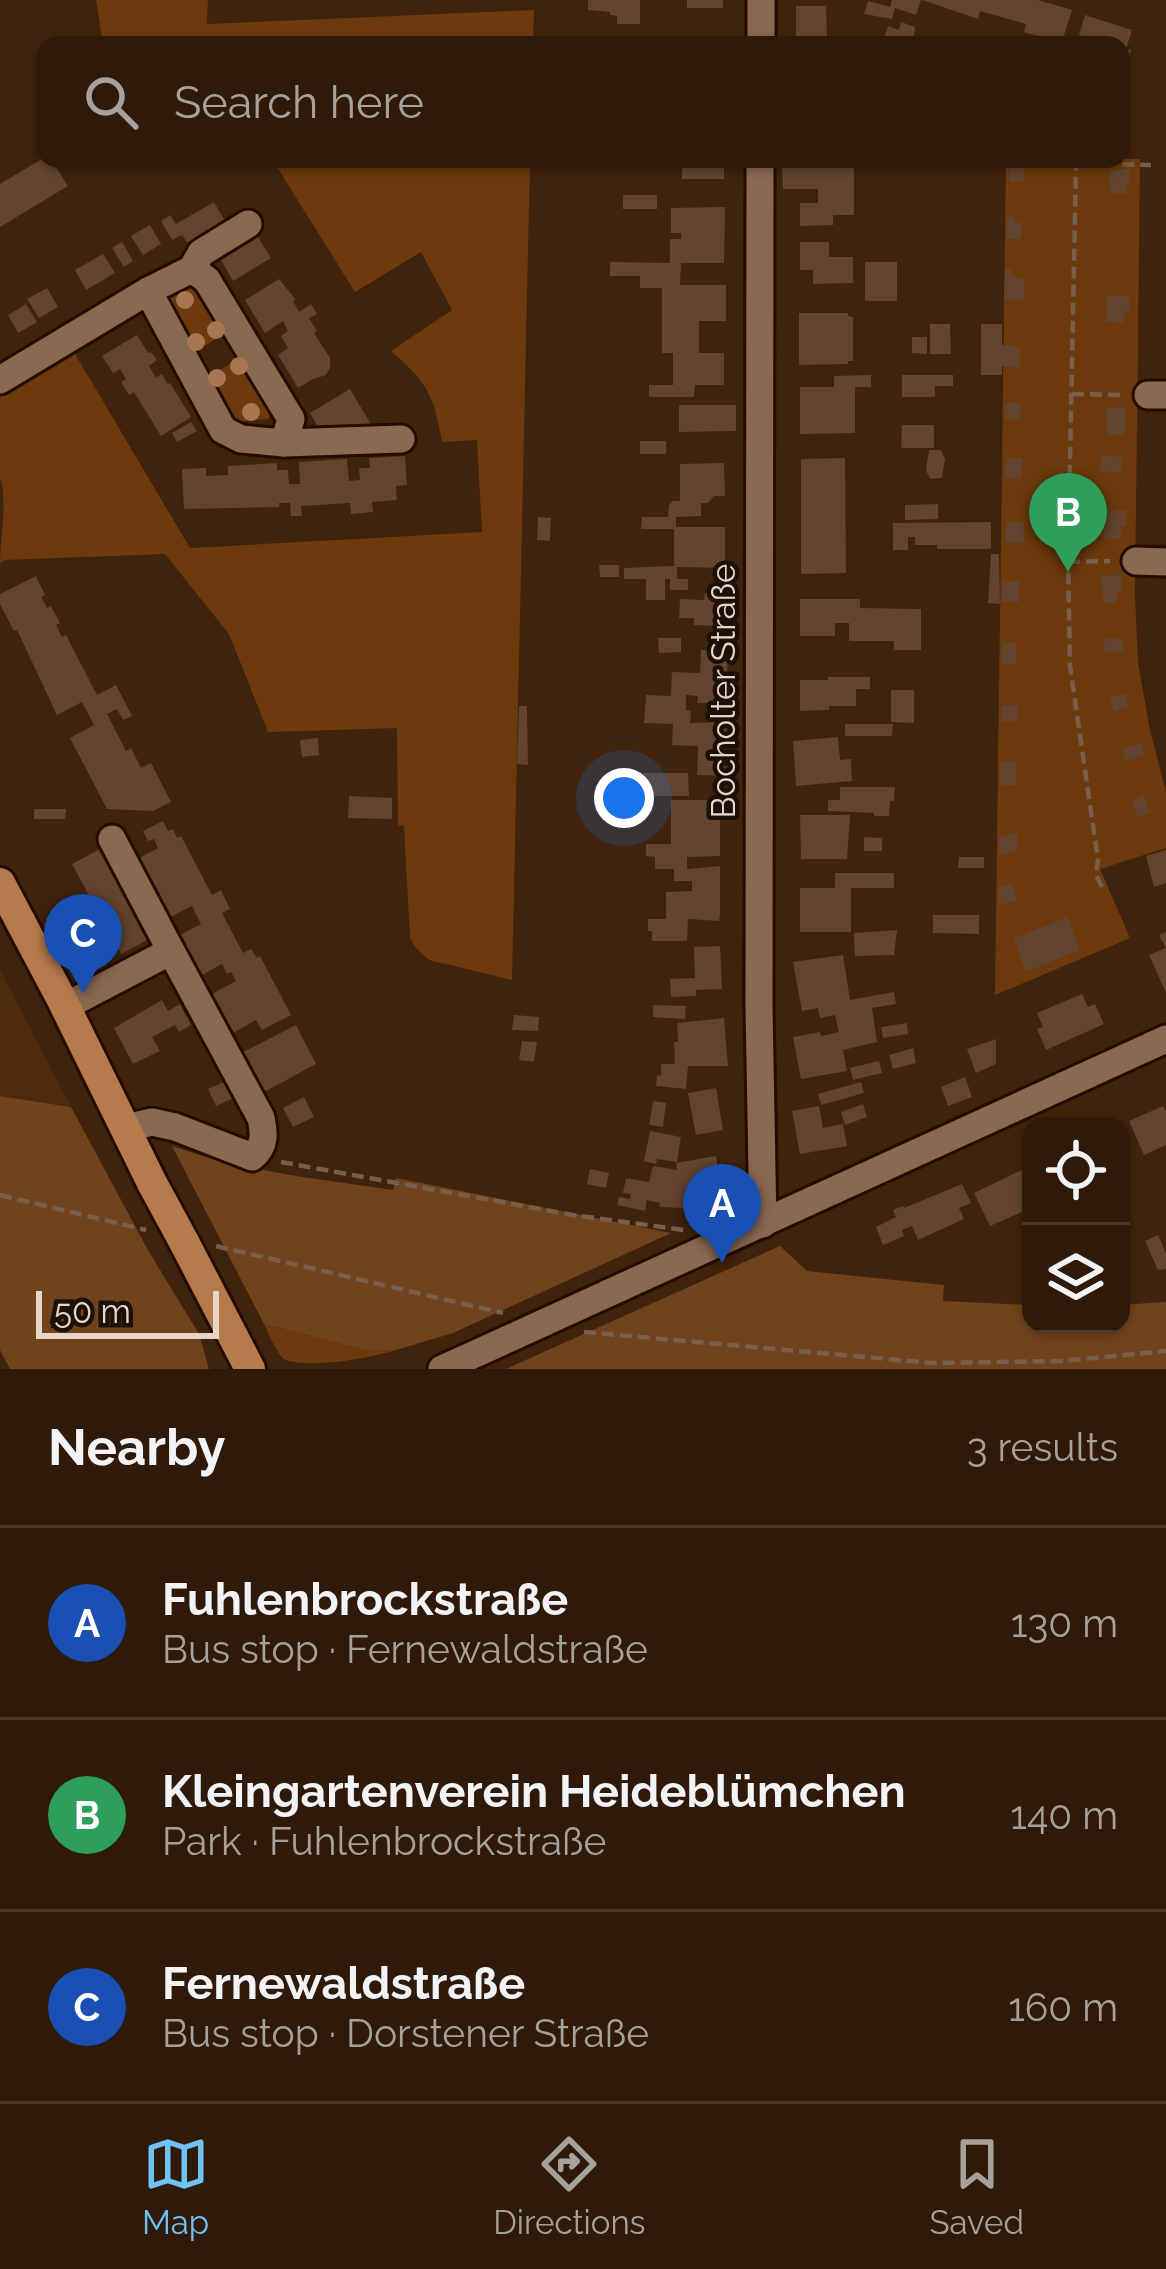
<!DOCTYPE html>
<html lang="en">
<head>
<meta charset="utf-8">
<style>
	:root { --surface:#2f1a09; --page:#3b2717; --text:#f1f3f6; --muted:#a7a19c; --line:#4a382a; --accent:#6fc2f4 }
	body { margin:0; font-family:Raleway,sans-serif; background:var(--page); color:var(--text) }
	.controls { position:absolute; right:36px; bottom:36px; display:grid; overflow:hidden; border-radius:24px; box-shadow:0 3px 9px #0004 }
	.controls button { width:108px; height:108px; display:grid; place-items:center; padding:0; border:0; border-bottom:3px solid var(--line); background:var(--surface); color:var(--text); font:60px sans-serif }
	.scale { position:absolute; left:36px; bottom:30px; width:183px; box-sizing:border-box; padding-left:12px; border:6px solid #e8d5c8; border-top:0; font-size:33px; line-height:42px; white-space:nowrap; color:#e8d5c8; -webkit-text-stroke:9px #1d1007; paint-order:stroke }
	.you { position:absolute; left:624px; top:798px; width:42px; height:42px; margin:-30px; border:9px solid #fff; border-radius:50%; background:#1a73e8; box-shadow:0 0 0 18px #1a73e833 }
	.badge { display:grid; place-items:center; width:78px; height:78px; border-radius:50%; background:var(--accent); color:#fff; font-size:39px; font-weight:700 }
	.pin { position:absolute; translate:-50% -99px; filter:drop-shadow(0 3px 6px #0008) }
	.pin::after { content:''; position:absolute; top:63px; width:42px; height:36px; background:inherit; clip-path:polygon(0 0,100% 0,50% 100%) }
	.list { margin:0; padding:0; list-style:none }
	h2 { display:flex; justify-content:space-between; align-items:center; height:156px; margin:0; padding:0 48px; font-size:51px }
	h2 small { font-size:39px; font-weight:400; color:var(--muted) }
	.list li { display:grid; grid-template-columns:78px 1fr auto; gap:36px; align-items:center; box-sizing:border-box; height:192px; padding:0 48px; border-top:3px solid var(--line) }
	.list b { display:block; font-size:45px; white-space:nowrap }
	.list p { margin:0; font-size:39px; white-space:nowrap; color:var(--muted) }
	.list em { font-size:39px; font-style:normal; color:var(--muted) }
	.icon { flex:none; width:66px; height:66px; fill:none; stroke:currentColor; stroke-width:2; stroke-linecap:round; stroke-linejoin:round }
	.map { position:relative; flex:none; width:1166px; height:1369px; overflow:hidden }
	.search { position:absolute; background:var(--surface); box-shadow:0 3px 9px #0004; left:36px; right:36px; top:36px; height:132px; display:flex; align-items:center; gap:30px; box-sizing:border-box; padding:0 42px; border-radius:24px; color:var(--muted); font-size:45px }
	.sheet { height:732px; background:var(--surface) }
	nav { display:flex; justify-content:space-around; align-items:center; box-sizing:border-box; height:168px; border-top:3px solid var(--line); background:var(--surface); font-size:33px; color:var(--muted) }
	nav a { display:grid; justify-items:center; gap:6px }
	nav .on { color:var(--accent) }
	.map>svg:first-child { display:block }
</style>
</head>
<body>
<div class="map">
<svg width="1166" height="1369" viewBox="0 0 1166 1369">
	<rect width="100%" height="100%" fill="#3f230c"/>
	<polygon fill="#4d2a0e" points="0,970 71,1107 0,1096"/>
	<g fill="#6c3a0d">
		<polygon points="96,0 208,0 207,24 534,10 533,45 207,45 206,36 187,45 103,45"/>
		<path d="M272,159H530L512,980L429,960L416,948L410,938L404,826L398,825L397,728L268,732L229,634L165,554L5,560L0,563C0,540 8,498 0,479V394L72,349L190,548L482,532L477,440L442,442C434,395 427,382 391,351L452,310L421,252L355,292Z"/>
		<polygon points="1006,159 1140,159 1135,595 1138,663 1150,730 1166,792 1166,848 1100,869 1130,938 995,995"/>
		<polygon points="193,283 225,333 194,353 166,297"/>
		<polygon points="240,358 272,413 268,419 236,422 210,376"/>
		<path d="M264,1324L365,1350H396C368,1359 307,1369 283,1359C275,1349 269,1335 264,1324Z"/>
	</g>
	<g fill="#71431d">
		<polygon points="0,1096 71,1107 149,1252 199,1334 209,1369 10,1369 0,1350"/>
		<path d="M172,1146C242,1171 319,1179 393,1190L396,1178L671,1233L453,1333L396,1350H365L264,1324Z"/>
		<polygon points="780,1246 807,1271 944,1285 943,1301 1031,1305 1031,1324 1121,1324 1121,1305 1166,1302 1166,1369 506,1369"/>
	</g>
	<g fill="#63442e">
		<polygon points="588,0 640,0 640,24 617,24 617,16 610,15 610,12 588,10"/>
		<rect x="687" y="0" width="36" height="8"/>
		<polygon points="892,0 921,0 916,15 895,8 892,19 864,14 868,1 890,7"/>
		<polygon points="922,0 1038,0 1072,10 1061,45 1043,45 1039,44 1041,37 1024,32 1026,24 980,11 978,19"/>
		<polygon points="796,6 826,6 827,38 796,39"/>
		<polygon points="1085,15 1132,30 1126,49 1131,50 1127,65 1121,63 1121,45 1087,45 1090,38 1079,35"/>
		<polygon points="901,22 915,27 913,45 882,45 888,26 899,30"/>
		<polygon points="45,157 45,159 51,159 68,186 0,227 0,184"/>
		<rect x="682" y="159" width="42" height="20"/>
		<polygon points="782,159 854,159 854,215 833,215 833,225 800,226 800,203 818,203 818,189 783,189"/>
		<polygon points="1010,159 1024,160 1023,181 1009,181"/>
		<polygon points="1129,169 1130,184 1126,184 1127,193 1110,194 1109,170"/>
		<rect x="623" y="195" width="34" height="14"/>
		<polygon points="214,202 226,223 189,245 182,235 172,240 161,221 170,215 176,224"/>
		<polygon points="725,207 724,263 681,263 680,285 726,285 726,321 699,321 699,353 724,353 724,385 695,385 694,397 649,397 649,385 673,385 673,353 662,353 662,288 640,288 640,276 610,276 610,262 670,263 670,239 681,239 681,233 671,233 671,208"/>
		<polygon points="1007,216 1014,217 1014,223 1022,223 1021,239 1006,239"/>
		<polygon points="150,225 161,244 143,255 131,236"/>
		<polygon points="258,237 271,258 233,281 221,260"/>
		<polygon points="122,242 133,261 124,267 112,248"/>
		<polygon points="800,242 829,242 829,257 853,257 853,283 813,284 813,270 800,270"/>
		<polygon points="103,254 115,273 86,290 75,270"/>
		<rect x="865" y="262" width="32" height="39"/>
		<polygon points="1005,269 1012,269 1012,278 1025,278 1024,301 1004,300"/>
		<polygon points="279,279 296,300 293,301 299,312 311,304 317,314 309,318 317,331 314,333 330,358 330,368 326,375 313,379 298,388 278,355 288,348 281,336 288,331 283,321 265,333 245,300"/>
		<polygon points="47,288 58,307 39,318 27,299"/>
		<polygon points="1107,295 1130,296 1129,312 1124,311 1123,323 1106,322"/>
		<polygon points="26,304 37,322 18,333 8,315"/>
		<polygon points="799,313 848,313 848,316 853,317 853,361 848,361 848,364 799,365"/>
		<polygon points="930,324 950,324 951,354 930,354"/>
		<polygon points="981,324 1002,324 1002,345 1020,346 1020,368 1002,366 1002,375 981,375"/>
		<polygon points="137,335 148,353 151,352 157,360 149,366 156,378 162,374 168,384 170,383 191,417 161,436 134,392 129,395 121,382 126,379 120,369 113,373 102,356"/>
		<polygon points="912,337 927,337 927,354 912,353"/>
		<polygon points="871,375 871,387 855,387 855,433 800,434 800,387 834,387 834,376"/>
		<polygon points="902,375 953,375 953,386 935,386 935,397 902,397"/>
		<polygon points="350,389 372,426 319,429 310,413"/>
		<polygon points="1005,403 1020,403 1020,420 1005,419"/>
		<polygon points="679,405 736,405 736,431 679,432"/>
		<polygon points="1106,408 1126,408 1125,435 1107,435"/>
		<polygon points="191,422 197,431 177,442 172,433"/>
		<polygon points="902,425 934,425 934,448 901,448"/>
		<rect x="640" y="441" width="26" height="13"/>
		<polygon points="929,450 941,450 945,459 942,478 930,479 926,470"/>
		<polygon points="1102,455 1123,457 1122,473 1100,471"/>
		<polygon points="405,456 407,485 396,486 397,500 372,502 373,512 351,514 350,503 301,506 302,516 291,516 290,503 279,503 279,507 184,509 182,469 206,468 206,476 228,475 228,466 277,463 277,470 288,470 289,484 300,484 299,462 347,459 349,481 360,480 359,468 370,468 369,458"/>
		<polygon points="845,458 846,573 801,574 801,459"/>
		<polygon points="1006,458 1022,458 1021,479 1005,478"/>
		<polygon points="724,463 725,496 714,496 708,503 701,503 701,516 676,517 676,527 725,527 725,568 677,567 677,579 688,579 688,590 670,590 670,579 665,579 665,600 646,600 646,579 624,579 624,568 674,566 674,529 641,529 642,517 668,517 669,505 673,501 680,501 680,464"/>
		<polygon points="938,504 938,519 905,520 905,505"/>
		<polygon points="1104,510 1126,510 1126,526 1121,526 1121,539 1104,539"/>
		<polygon points="538,517 551,518 550,541 537,540"/>
		<polygon points="991,522 991,549 937,549 937,545 915,545 915,537 908,537 908,550 893,550 893,523"/>
		<polygon points="1006,522 1024,522 1024,543 1005,542"/>
		<polygon points="991,554 999,554 1000,604 988,603"/>
		<polygon points="599,565 619,565 619,577 600,577"/>
		<polygon points="1122,575 1122,591 1117,591 1117,603 1103,603 1101,576"/>
		<polygon points="36,576 45,595 41,597 47,608 51,606 60,623 56,625 62,637 66,635 97,695 116,685 132,716 123,720 117,709 107,714 126,751 131,748 141,768 151,763 171,802 153,811 107,809 70,738 94,725 82,702 57,715 17,630 14,631 0,604 0,594"/>
		<rect x="1002" y="581" width="17" height="21"/>
		<polygon points="705,593 716,593 716,600 721,600 721,626 694,625 694,618 679,618 680,599 704,600"/>
		<polygon points="800,599 860,599 860,608 921,609 921,650 894,650 894,641 849,641 849,623 835,623 835,636 800,636"/>
		<polygon points="658,638 681,638 681,652 659,653"/>
		<polygon points="1123,638 1124,652 1105,653 1104,639"/>
		<polygon points="1002,643 1016,643 1016,664 1001,664"/>
		<polygon points="701,650 728,651 726,703 697,703 698,696 686,695 686,710 691,711 690,723 724,722 724,726 726,726 725,776 697,775 698,746 672,745 673,724 644,723 646,695 671,696 672,672 700,673"/>
		<polygon points="828,677 870,677 870,689 856,689 856,706 829,706 829,710 800,711 800,680 828,680"/>
		<polygon points="891,690 914,690 914,723 891,722"/>
		<polygon points="1125,693 1129,708 1114,711 1110,697"/>
		<polygon points="1018,705 1018,721 1002,722 1002,706"/>
		<polygon points="519,706 527,706 528,765 517,764"/>
		<polygon points="845,724 893,724 892,736 845,736"/>
		<polygon points="838,737 840,760 851,759 852,781 796,786 793,741"/>
		<polygon points="318,738 319,755 302,757 300,740"/>
		<polygon points="1142,743 1145,755 1126,761 1122,749"/>
		<polygon points="1000,762 1016,762 1016,785 1000,786"/>
		<polygon points="643,773 688,773 689,796 644,796"/>
		<polygon points="840,787 895,787 894,801 890,801 889,816 874,816 874,813 828,811 828,800 840,800"/>
		<polygon points="1144,795 1150,813 1138,817 1131,800"/>
		<polygon points="349,796 392,798 392,819 348,818"/>
		<polygon points="671,800 720,800 720,856 687,857 687,869 720,866 720,915 719,921 688,919 687,941 652,941 652,931 648,931 648,919 666,919 666,892 692,891 692,881 674,881 674,869 655,869 655,857 646,856 646,844 671,844"/>
		<polygon points="34,809 66,809 65,819 34,819"/>
		<polygon points="800,815 850,815 847,859 801,859"/>
		<polygon points="163,821 168,831 173,829 177,838 181,836 212,895 221,890 230,909 222,913 243,953 251,949 257,958 260,956 291,1015 262,1030 256,1020 233,1033 212,994 236,981 231,972 227,974 222,964 202,975 180,935 201,924 192,906 170,917 139,858 158,848 154,839 148,841 143,831"/>
		<polygon points="1017,833 1018,850 999,855 999,837"/>
		<polygon points="864,837 882,838 882,851 864,851"/>
		<polygon points="100,849 149,939 121,954 72,864"/>
		<polygon points="1166,850 1166,883 1154,887 1146,856"/>
		<polygon points="959,857 984,857 984,868 958,868"/>
		<polygon points="835,873 894,873 894,888 851,888 851,932 800,932 800,888 835,888"/>
		<polygon points="1012,883 1018,900 999,905 998,887"/>
		<polygon points="933,915 979,915 979,934 933,933"/>
		<polygon points="1067,917 1080,950 1026,972 1013,939"/>
		<polygon points="897,930 894,955 855,956 854,933"/>
		<polygon points="1166,932 1166,993 1149,955 1166,948 1159,935"/>
		<polygon points="720,946 722,989 696,990 696,996 671,997 670,979 695,978 694,947"/>
		<polygon points="843,955 850,1000 894,992 896,1004 872,1008 877,1042 843,1050 847,1071 801,1079 793,1037 820,1032 821,1036 839,1032 835,1015 820,1018 818,1008 802,1011 793,962"/>
		<polygon points="1082,994 1088,1007 1095,1004 1104,1024 1046,1050 1037,1029 1043,1027 1037,1013"/>
		<polygon points="162,1000 168,1011 180,1004 191,1025 179,1032 175,1025 152,1037 160,1051 133,1064 114,1028"/>
		<polygon points="653,1005 686,1006 685,1019 653,1017"/>
		<polygon points="514,1015 539,1017 538,1031 512,1030"/>
		<polygon points="724,1018 728,1066 688,1066 686,1089 656,1086 657,1075 661,1076 661,1064 675,1064 674,1042 678,1042 677,1023"/>
		<polygon points="907,1023 908,1034 883,1038 881,1027"/>
		<polygon points="296,1025 316,1064 264,1092 243,1052"/>
		<polygon points="996,1039 996,1064 976,1073 967,1049"/>
		<polygon points="522,1041 537,1042 534,1062 519,1060"/>
		<polygon points="913,1048 916,1063 893,1069 889,1055"/>
		<polygon points="879,1061 882,1073 853,1080 850,1068"/>
		<polygon points="965,1077 972,1097 948,1106 941,1087"/>
		<polygon points="226,1081 234,1098 216,1106 208,1089"/>
		<polygon points="861,1082 864,1093 821,1105 818,1094"/>
		<polygon points="716,1088 723,1130 696,1135 688,1093"/>
		<polygon points="304,1097 314,1117 293,1127 283,1108"/>
		<polygon points="653,1101 666,1103 663,1127 649,1125"/>
		<polygon points="863,1104 867,1117 845,1125 841,1112"/>
		<polygon points="819,1106 823,1128 843,1124 847,1146 800,1154 792,1111"/>
		<polygon points="1163,1106 1166,1111 1166,1145 1144,1155 1129,1121"/>
		<polygon points="650,1131 681,1137 677,1162 657,1159 656,1164 644,1161"/>
		<polygon points="716,1156 724,1207 696,1212 695,1205 681,1208 659,1207 660,1203 647,1200 645,1211 617,1205 619,1197 630,1199 631,1194 623,1193 626,1178 649,1182 653,1166 677,1170 676,1163"/>
		<polygon points="1028,1167 1031,1168 1031,1208 990,1226 974,1193"/>
		<polygon points="590,1169 609,1173 606,1188 587,1184"/>
		<polygon points="962,1184 971,1203 959,1208 964,1219 918,1240 912,1226 902,1230 904,1236 883,1245 876,1227 896,1217 893,1210 903,1206 904,1208"/>
		<polygon points="1158,1235 1166,1253 1166,1269 1158,1270 1145,1241"/>
	</g>
	<g fill="none" stroke-linecap="round" stroke-linejoin="round">
		<g stroke="#250b00" stroke-width="33">
			<g id="minor">
				<polyline points="761,45 761,0"/>
				<polyline points="760,159 759,1008 763,1224"/>
				<polyline points="192,269 201,253 248,224"/>
				<polyline points="0,380 148,291 192,269 207,280 291,419 284,443 241,439 223,430 148,291"/>
				<polyline points="1148,395 1166,395"/>
				<polyline points="284,443 401,439"/>
				<polyline points="1136,561 1166,562"/>
				<polyline points="112,839 171,951"/>
				<path d="M64,1007L171,951L261,1118C264,1133 266,1146 252,1157L175,1127L152,1122L126,1128"/>
				<polyline points="622,1287 1166,1039"/>
				<polyline points="442,1369 508,1339"/>
			</g>
		</g>
		<g stroke="#250b00" stroke-width="36">
			<g id="major">
				<polyline points="0,883 62,1000 152,1183"/>
				<polyline points="184,1242 250,1369"/>
			</g>
		</g>
		<g stroke="#785f4b" stroke-width="4.5" stroke-dasharray="12 6" stroke-linecap="butt">
			<polyline points="1072,394 1126,395"/>
			<polyline points="1068,562 1110,561"/>
			<polyline points="1102,887 1096,875 1098,860 1070,666 1068,562 1076,163 1151,165"/>
			<polyline points="281,1162 573,1215 684,1230"/>
			<polyline points="0,1195 146,1230"/>
			<polyline points="216,1246 503,1313"/>
			<polyline points="584,1332 932,1363 1061,1361 1166,1351"/>
		</g>
		<use href="#minor" stroke="#8a6951" stroke-width="27"/>
		<use href="#major" stroke="#b67b4d" stroke-width="30"/>
		<g stroke="#250b00" stroke-width="33" stroke-linecap="butt">
			<polyline id="minor-bridge" points="508,1339 622,1287"/>
		</g>
		<g stroke="#250b00" stroke-width="36" stroke-linecap="butt">
			<polyline id="major-bridge" points="152,1183 184,1242"/>
		</g>
		<use href="#minor-bridge" stroke="#8a6951" stroke-width="27"/>
		<use href="#major-bridge" stroke="#b67b4d" stroke-width="30"/>
	</g>
	<g fill="#a87752">
		<circle cx="185" cy="300" r="9"/>
		<circle cx="216" cy="330" r="9"/>
		<circle cx="196" cy="342" r="9"/>
		<circle cx="239" cy="366" r="9"/>
		<circle cx="217" cy="378" r="9"/>
		<circle cx="251" cy="412" r="9"/>
	</g>
	<g text-anchor="middle" dominant-baseline="central" stroke-width="9" stroke-linejoin="round" paint-order="stroke">
		<g font-size="33" fill="#e8d5c8" stroke="#1d1007">
			<text transform="translate(723 691) rotate(-90)">Bocholter Straße</text>
		</g>
	</g>
</svg>
<div class="controls">
<button><svg class="icon" aria-label="locate" viewBox="0 0 24 24"><circle cx="12" cy="12" r="6"/><path d="M12 2v4M12 18v4M2 12h4M18 12h4"/></svg></button>
<button><svg class="icon" aria-label="layers" viewBox="0 0 24 24"><path d="M12 4l9 5-9 5-9-5zM3 14l9 5 9-5"/></svg></button>
</div>
<div class="scale">50 m</div>
<div class="you"></div>
<div class="pin badge" style="left:722px;top:1263px;background:#1a4fb4">A</div>
<div class="pin badge" style="left:1068px;top:572px;background:#2e9e5b">B</div>
<div class="pin badge" style="left:83px;top:993px;background:#1a4fb4">C</div>
<div class="search"><svg class="icon" aria-label="search" viewBox="0 0 24 24"><circle cx="10" cy="10" r="6"/><path d="M15 15l6 6"/></svg>Search here</div>
</div>
<section class="sheet">
<h2>Nearby<small>3 results</small></h2>
<ul class="list">
<li><span class="badge" style="background:#1a4fb4">A</span><div><b>Fuhlenbrockstraße</b><p>Bus stop · Fernewaldstraße</p></div><em>130 m</em></li>
<li><span class="badge" style="background:#2e9e5b">B</span><div><b>Kleingartenverein Heideblümchen</b><p>Park · Fuhlenbrockstraße</p></div><em>140 m</em></li>
<li><span class="badge" style="background:#1a4fb4">C</span><div><b>Fernewaldstraße</b><p>Bus stop · Dorstener Straße</p></div><em>160 m</em></li>
</ul>
</section>
<nav>
<a class="on"><svg class="icon" aria-label="map" viewBox="0 0 24 24"><path d="M3 6l6-2 6 2 6-2v14l-6 2-6-2-6 2zM9 4v14M15 6v14"/></svg>Map</a>
<a><svg class="icon" aria-label="directions" viewBox="0 0 24 24"><path d="M12 3l9 9-9 9-9-9zM9 14v-3h6M13 9l2 2-2 2"/></svg>Directions</a>
<a><svg class="icon" aria-label="saved" viewBox="0 0 24 24"><path d="M7 4h10v16l-5-4-5 4z"/></svg>Saved</a>
</nav>
</body>
</html>
